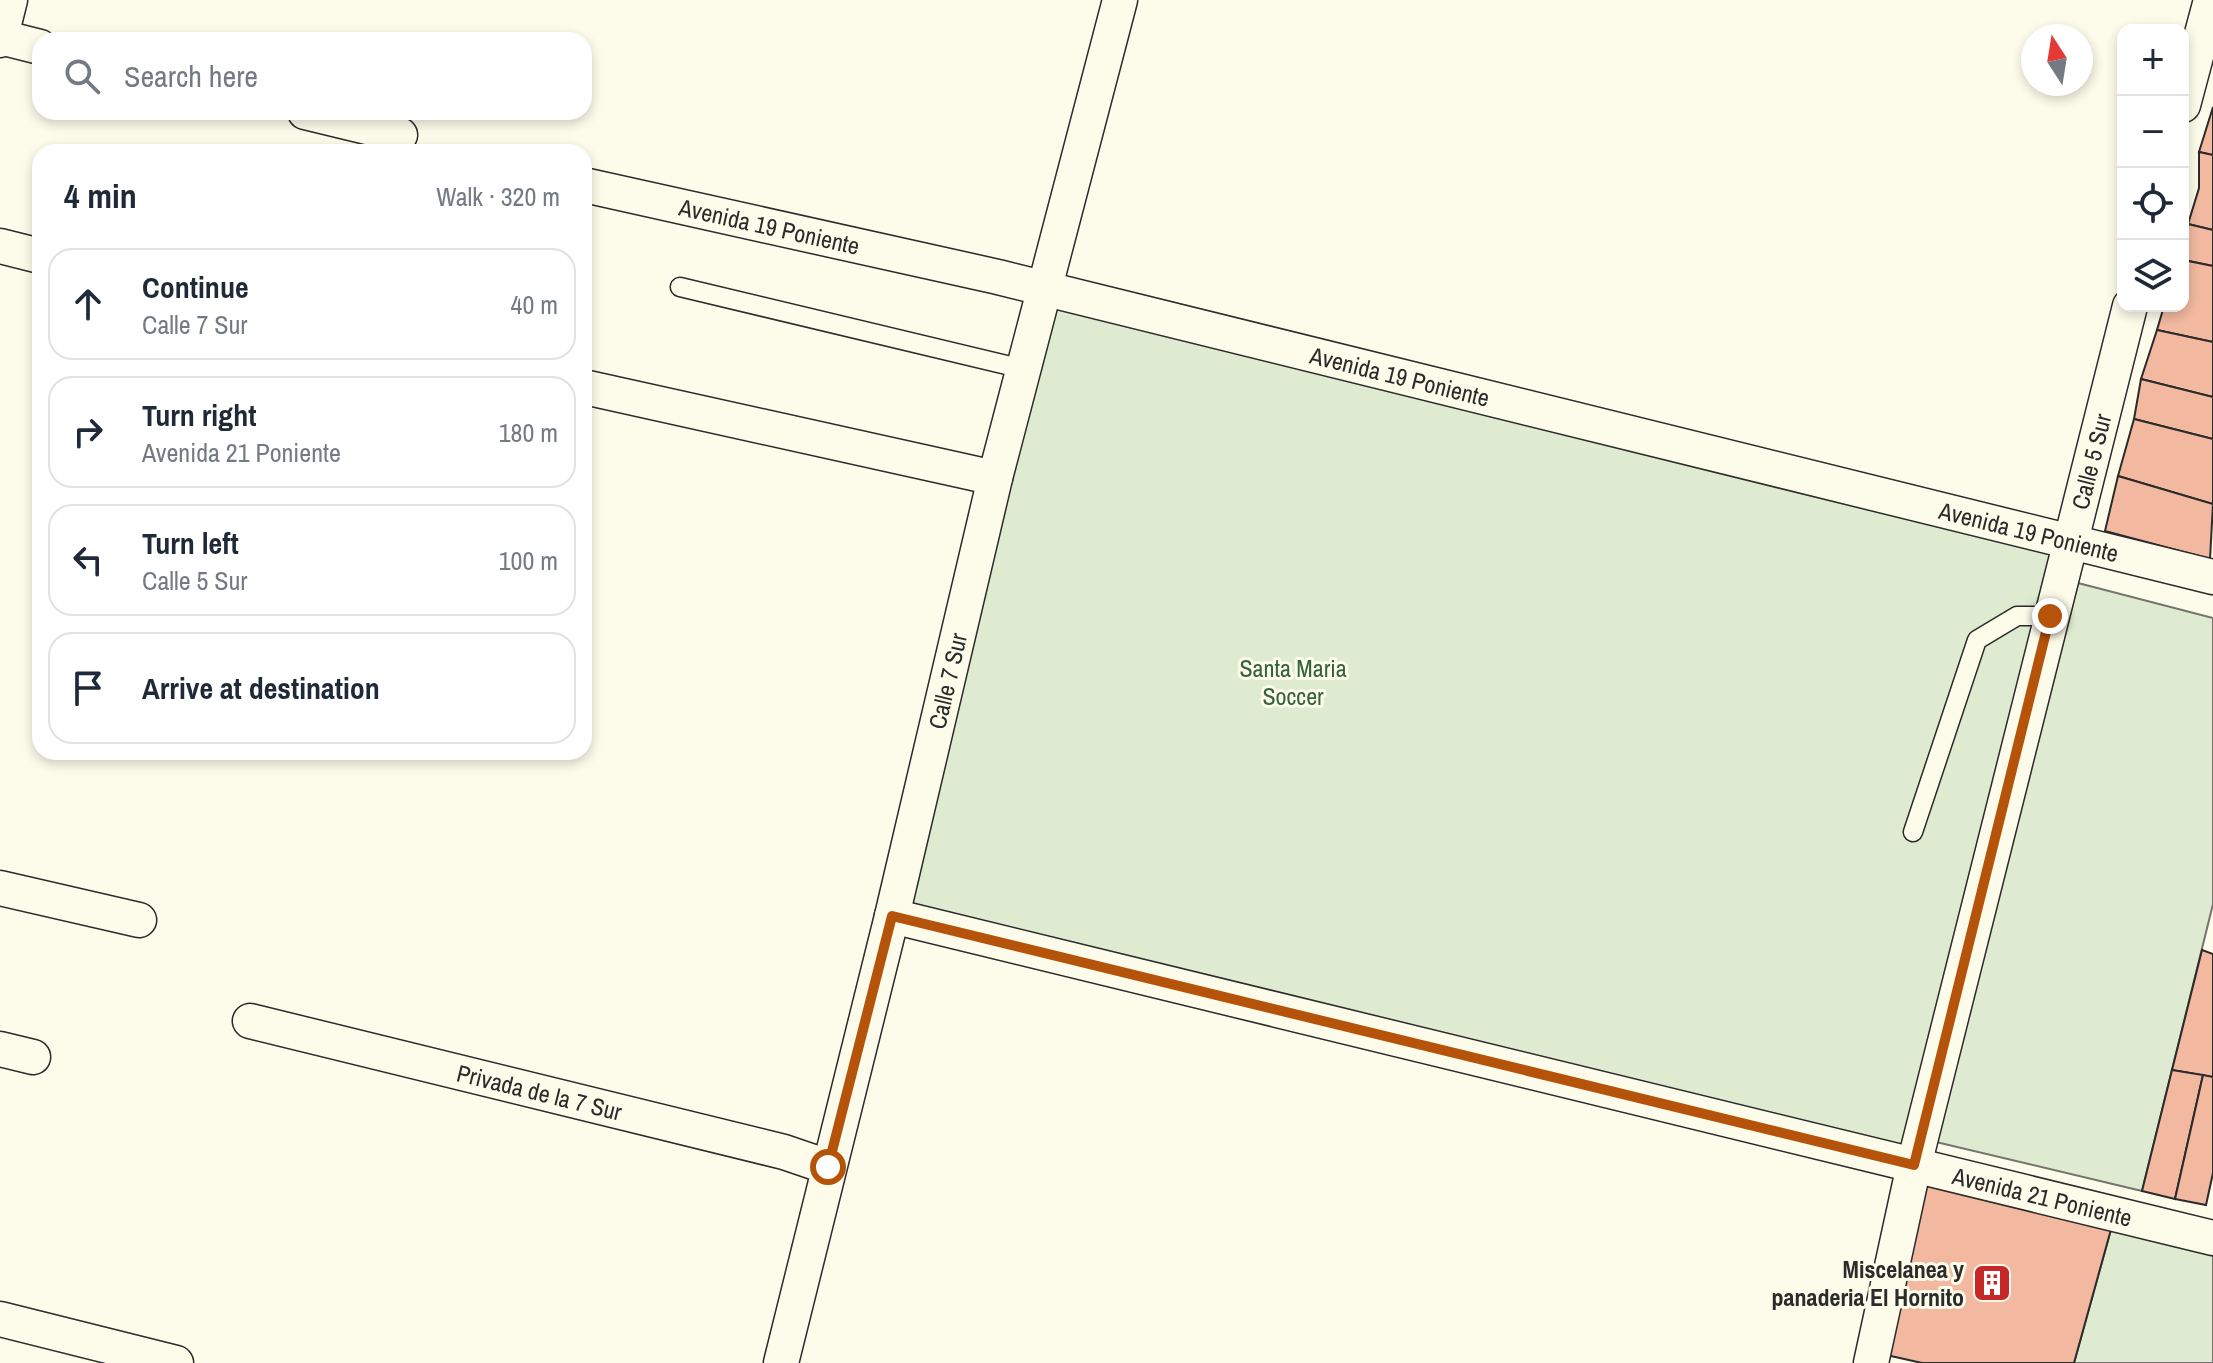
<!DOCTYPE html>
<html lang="en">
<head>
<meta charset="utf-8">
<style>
	:root { --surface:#fff; --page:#f6f6f7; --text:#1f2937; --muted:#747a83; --line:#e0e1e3 }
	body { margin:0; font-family:"Archivo Narrow",sans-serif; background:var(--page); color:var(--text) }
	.controls { position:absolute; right:24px; top:24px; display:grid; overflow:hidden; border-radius:16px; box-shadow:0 4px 12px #0003 }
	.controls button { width:72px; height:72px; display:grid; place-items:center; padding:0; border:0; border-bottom:2px solid var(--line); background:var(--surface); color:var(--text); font:40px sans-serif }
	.compass { position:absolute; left:2021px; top:24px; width:72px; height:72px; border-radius:50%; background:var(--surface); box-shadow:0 4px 12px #0003; rotate:348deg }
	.stop { position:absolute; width:24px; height:24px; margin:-18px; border:6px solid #b45309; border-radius:50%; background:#fff }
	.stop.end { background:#b45309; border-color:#fff; box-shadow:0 2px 8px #0008 }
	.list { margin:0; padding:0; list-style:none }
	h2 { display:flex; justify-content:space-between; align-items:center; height:104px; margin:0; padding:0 32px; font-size:34px }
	h2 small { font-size:26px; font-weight:400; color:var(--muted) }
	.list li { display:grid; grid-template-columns:52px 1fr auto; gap:24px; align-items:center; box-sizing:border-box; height:112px; margin:0 16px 16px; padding:0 16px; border:2px solid var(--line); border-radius:24px }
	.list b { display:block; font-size:30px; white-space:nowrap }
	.list p { margin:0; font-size:26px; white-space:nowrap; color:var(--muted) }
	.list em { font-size:26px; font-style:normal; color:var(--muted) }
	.icon { flex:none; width:44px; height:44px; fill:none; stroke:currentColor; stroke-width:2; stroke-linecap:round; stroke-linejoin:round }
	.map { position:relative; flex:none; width:2213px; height:1363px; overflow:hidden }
	.search { position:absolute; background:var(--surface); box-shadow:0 4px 12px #0003; left:32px; top:32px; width:560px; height:88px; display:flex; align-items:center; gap:20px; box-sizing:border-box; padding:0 28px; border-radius:24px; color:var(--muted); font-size:30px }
	.panel { position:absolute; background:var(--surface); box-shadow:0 4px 12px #0003; left:32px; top:144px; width:560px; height:616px; border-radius:24px }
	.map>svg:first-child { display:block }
</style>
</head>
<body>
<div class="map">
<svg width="2213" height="1363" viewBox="0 0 2213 1363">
	<rect width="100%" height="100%" fill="#fdfbea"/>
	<g fill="#deebd1" stroke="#74746e" stroke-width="2">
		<polygon points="1044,289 2069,542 1914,1165 892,916"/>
		<polygon points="2078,583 2213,618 2213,904 2142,1191 1936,1142"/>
		<polygon points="2115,1215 2213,1238 2213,1363 2074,1363"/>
	</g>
	<g fill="#f2b8a0" stroke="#2b2b2b" stroke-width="2">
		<polygon points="2213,107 2213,155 2199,152"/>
		<polygon points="2199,152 2213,155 2213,230 2188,224 2199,188"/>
		<polygon points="2188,224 2213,230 2213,266 2184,260"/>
		<polygon points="2183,260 2213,266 2213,342 2157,330 2164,306 2183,306"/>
		<polygon points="2157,330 2213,342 2213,397 2141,379"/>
		<polygon points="2141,379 2213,397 2213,439 2134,419"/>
		<polygon points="2134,419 2213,439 2213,504 2118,476"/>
		<polygon points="2118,476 2213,504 2210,559 2105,531"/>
		<polygon points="2202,950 2213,954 2213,1077 2172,1070"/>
		<polygon points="2172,1070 2203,1075 2175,1199 2142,1191"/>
		<polygon points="2203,1075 2213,1077 2213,1173 2206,1205 2175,1199"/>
		<polygon points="1914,1165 2115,1215 2074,1363 1922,1363 1873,1352"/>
	</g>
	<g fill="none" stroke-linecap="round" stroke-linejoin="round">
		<g stroke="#2b2b2b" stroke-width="21">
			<g id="service">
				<polyline points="680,287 1023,369"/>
				<polyline points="1913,832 1977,640 2017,616 2050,616"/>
			</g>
		</g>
		<g stroke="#2b2b2b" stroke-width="37">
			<g id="minor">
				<polyline points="0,37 40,47"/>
				<polyline points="0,40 10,0"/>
				<polyline points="2183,105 2211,0"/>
				<polyline points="305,112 400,135"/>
				<path id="s1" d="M584,185L998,277L2213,577"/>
				<polyline points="0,246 40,256"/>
				<polyline points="584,387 995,478"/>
				<polyline points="0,888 139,920"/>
				<path id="s2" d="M892,916L2213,1238"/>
				<path id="s3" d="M250,1021L784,1152L828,1167"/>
				<polyline points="0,1049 33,1057"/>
				<polyline points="0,1319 176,1363"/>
				<path id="s4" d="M781,1363L892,916L995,478L1120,0"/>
				<path id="s5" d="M1871,1363L1914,1165L2130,306"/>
			</g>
		</g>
		<use href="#service" stroke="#fdfbea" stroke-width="18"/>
		<use href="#minor" stroke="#fdfbea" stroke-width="34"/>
	</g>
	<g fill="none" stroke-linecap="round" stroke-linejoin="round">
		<polyline stroke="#b45309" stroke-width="10" points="828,1167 892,916 1914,1165 2050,616"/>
	</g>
	<defs>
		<g id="building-square" transform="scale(2)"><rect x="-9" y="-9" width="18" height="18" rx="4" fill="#c62828" stroke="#fdfbea"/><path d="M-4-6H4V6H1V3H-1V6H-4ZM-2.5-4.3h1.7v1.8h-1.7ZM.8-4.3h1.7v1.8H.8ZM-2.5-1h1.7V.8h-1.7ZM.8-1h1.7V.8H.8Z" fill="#fff"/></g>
	</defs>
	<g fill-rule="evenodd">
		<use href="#building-square" x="1992" y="1283"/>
	</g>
	<g text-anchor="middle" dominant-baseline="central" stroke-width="6" stroke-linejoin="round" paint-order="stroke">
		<g font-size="24" fill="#2b2b2b" stroke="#fdfbea">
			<text stroke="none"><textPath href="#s1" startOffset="190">Avenida 19 Poniente</textPath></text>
			<text stroke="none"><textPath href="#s1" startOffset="838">Avenida 19 Poniente</textPath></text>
			<text stroke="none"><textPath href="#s5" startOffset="928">Calle 5 Sur</textPath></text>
			<text stroke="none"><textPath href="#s1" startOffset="1486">Avenida 19 Poniente</textPath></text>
			<text stroke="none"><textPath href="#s4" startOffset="702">Calle 7 Sur</textPath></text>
			<text stroke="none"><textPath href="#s3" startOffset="298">Privada de la 7 Sur</textPath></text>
			<text stroke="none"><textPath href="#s2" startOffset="1184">Avenida 21 Poniente</textPath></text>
		</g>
		<g font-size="24" fill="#34623c" stroke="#fdfbea">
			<text x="1293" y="668">Santa Maria<tspan x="1293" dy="28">Soccer</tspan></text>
		</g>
		<g font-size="24" font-weight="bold" fill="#2b2b2b" stroke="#fdfbea" text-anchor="end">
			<text x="1964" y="1269">Miscelanea y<tspan x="1964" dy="28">panaderia El Hornito</tspan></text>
		</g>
	</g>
</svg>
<div class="controls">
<button>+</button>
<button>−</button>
<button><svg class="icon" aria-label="locate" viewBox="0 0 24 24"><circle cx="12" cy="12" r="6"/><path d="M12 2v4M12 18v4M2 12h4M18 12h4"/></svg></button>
<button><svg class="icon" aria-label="layers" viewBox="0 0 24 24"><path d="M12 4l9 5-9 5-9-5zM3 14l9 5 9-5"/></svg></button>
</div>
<svg class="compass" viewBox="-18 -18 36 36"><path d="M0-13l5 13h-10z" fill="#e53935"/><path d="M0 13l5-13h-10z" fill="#747a83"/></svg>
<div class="stop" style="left:828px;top:1167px"></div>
<div class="stop end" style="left:2050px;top:616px"></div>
<div class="search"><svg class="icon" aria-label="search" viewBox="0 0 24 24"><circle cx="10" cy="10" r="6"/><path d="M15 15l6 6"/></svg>Search here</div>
<section class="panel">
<h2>4 min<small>Walk · 320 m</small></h2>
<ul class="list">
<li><svg class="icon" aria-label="ahead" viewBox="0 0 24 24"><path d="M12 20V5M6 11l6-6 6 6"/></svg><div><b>Continue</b><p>Calle 7 Sur</p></div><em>40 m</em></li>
<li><svg class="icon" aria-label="right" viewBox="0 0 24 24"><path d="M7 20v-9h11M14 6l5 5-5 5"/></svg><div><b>Turn right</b><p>Avenida 21 Poniente</p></div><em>180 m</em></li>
<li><svg class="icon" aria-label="left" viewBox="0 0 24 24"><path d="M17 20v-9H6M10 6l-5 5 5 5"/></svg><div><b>Turn left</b><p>Calle 5 Sur</p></div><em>100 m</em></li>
<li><svg class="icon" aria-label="arrive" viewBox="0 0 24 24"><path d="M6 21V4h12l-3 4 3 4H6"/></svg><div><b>Arrive at destination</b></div></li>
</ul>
</section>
</div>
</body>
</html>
